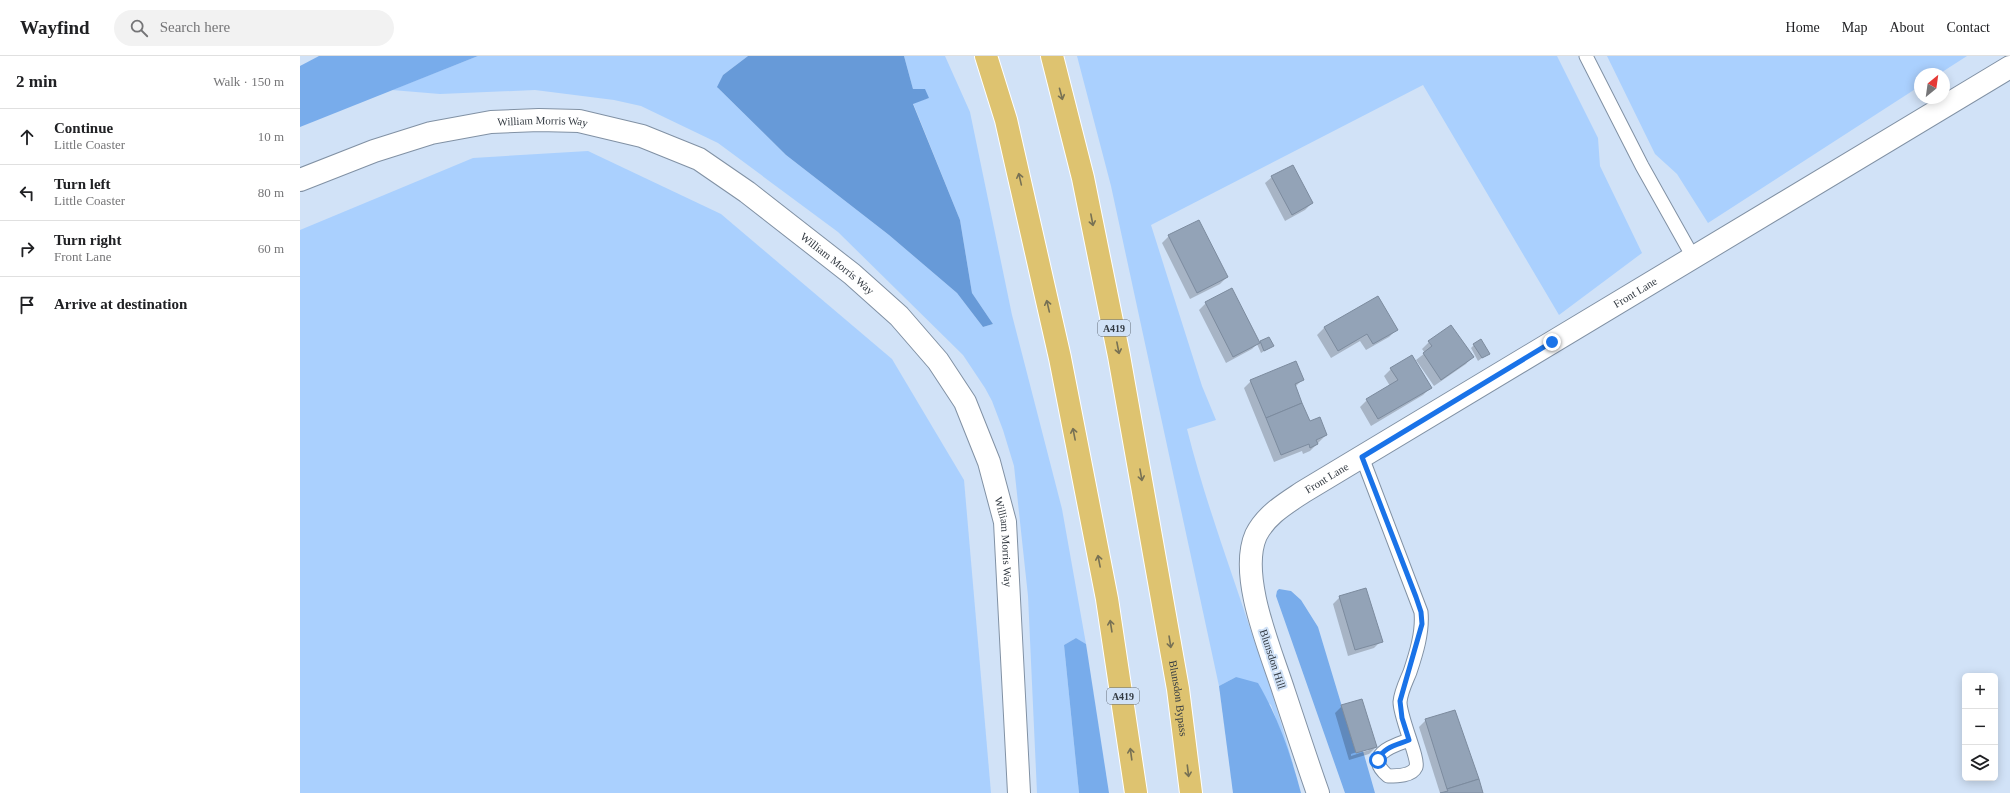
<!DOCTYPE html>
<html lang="en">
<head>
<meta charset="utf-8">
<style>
	:root { --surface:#fff; --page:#f2f2f2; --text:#202124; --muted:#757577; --line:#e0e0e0 }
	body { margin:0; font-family:Georgia,serif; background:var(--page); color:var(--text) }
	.controls { position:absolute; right:12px; bottom:12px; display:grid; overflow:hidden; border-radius:6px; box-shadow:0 2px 10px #0003 }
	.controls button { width:36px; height:36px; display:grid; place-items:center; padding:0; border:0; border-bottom:1px solid var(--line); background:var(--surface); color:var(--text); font:20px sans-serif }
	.compass { position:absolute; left:1614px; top:12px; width:36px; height:36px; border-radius:50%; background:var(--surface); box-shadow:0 2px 10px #0003; rotate:29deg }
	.stop { position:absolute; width:12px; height:12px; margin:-9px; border:3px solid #1a73e8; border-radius:50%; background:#fff }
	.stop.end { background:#1a73e8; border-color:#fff; box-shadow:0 1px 4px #0008 }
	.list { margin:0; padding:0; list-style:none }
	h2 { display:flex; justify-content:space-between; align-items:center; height:52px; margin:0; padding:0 16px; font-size:17px }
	h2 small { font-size:13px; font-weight:400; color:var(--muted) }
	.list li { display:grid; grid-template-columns:26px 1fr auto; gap:12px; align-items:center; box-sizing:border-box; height:56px; padding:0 16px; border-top:1px solid var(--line) }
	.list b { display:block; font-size:15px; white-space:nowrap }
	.list p { margin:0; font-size:13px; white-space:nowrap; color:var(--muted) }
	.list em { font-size:13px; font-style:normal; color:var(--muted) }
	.icon { flex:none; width:22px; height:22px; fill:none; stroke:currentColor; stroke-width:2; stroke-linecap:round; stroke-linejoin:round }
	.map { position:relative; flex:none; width:1710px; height:737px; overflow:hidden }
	header { display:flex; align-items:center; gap:24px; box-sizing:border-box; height:56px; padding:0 20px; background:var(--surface); border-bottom:1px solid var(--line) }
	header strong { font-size:19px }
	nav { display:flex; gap:22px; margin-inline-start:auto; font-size:14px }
	.search { width:280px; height:36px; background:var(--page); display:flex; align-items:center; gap:10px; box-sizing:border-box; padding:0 14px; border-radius:22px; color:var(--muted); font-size:15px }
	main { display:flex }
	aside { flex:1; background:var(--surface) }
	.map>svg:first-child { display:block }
</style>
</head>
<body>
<header>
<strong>Wayfind</strong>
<div class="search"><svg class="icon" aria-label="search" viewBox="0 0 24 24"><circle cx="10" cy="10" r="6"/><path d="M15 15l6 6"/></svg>Search here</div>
<nav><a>Home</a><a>Map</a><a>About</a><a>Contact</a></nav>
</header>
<main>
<aside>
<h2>2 min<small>Walk · 150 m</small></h2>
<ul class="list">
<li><svg class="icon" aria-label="ahead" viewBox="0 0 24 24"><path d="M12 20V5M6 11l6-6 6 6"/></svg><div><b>Continue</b><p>Little Coaster</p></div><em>10 m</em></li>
<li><svg class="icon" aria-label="left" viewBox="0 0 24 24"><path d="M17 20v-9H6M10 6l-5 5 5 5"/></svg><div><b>Turn left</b><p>Little Coaster</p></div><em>80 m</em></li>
<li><svg class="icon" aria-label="right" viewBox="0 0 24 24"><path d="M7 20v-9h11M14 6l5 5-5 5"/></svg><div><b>Turn right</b><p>Front Lane</p></div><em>60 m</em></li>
<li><svg class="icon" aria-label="arrive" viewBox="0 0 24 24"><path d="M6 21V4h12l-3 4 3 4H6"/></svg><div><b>Arrive at destination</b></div></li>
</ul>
</aside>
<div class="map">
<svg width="1710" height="737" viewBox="0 0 1710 737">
	<rect width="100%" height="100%" fill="#d1e2f7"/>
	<g fill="#aad0fe">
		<polygon points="178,0 448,0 423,19 418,32 486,99 589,179 657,237 683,271 693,268 672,237 660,164 613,47 629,42 613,33 604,0 645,0 670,56 712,259 762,453 786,588 776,582 764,589 779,737 737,737 728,540 714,410 703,374 692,345 685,332 663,299 538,176 418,87 341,50 314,44 235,34 140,38 92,34"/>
		<path d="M777,0H1257L1298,82L1300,110L1342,197L1259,259L1123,29L851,169L902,330L916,364L887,373C905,445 931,514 954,584C969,626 982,669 994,712L971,649L936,621L919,630L811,130Z"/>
		<polygon points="1307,0 1667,0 1639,18 1620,18 1620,30 1408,167 1377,118 1355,98"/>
		<polygon points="288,95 421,158 592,303 664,424 691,737 0,737 0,174 173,102"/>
	</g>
	<g fill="#78aceb">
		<polygon points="19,0 178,0 0,71 0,10"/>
		<polygon points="979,533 991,535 1001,544 1018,571 1056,697 1063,695 1075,737 1045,737 976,540 977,535"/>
		<polygon points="776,582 786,588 809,737 779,737 764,589"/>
		<path d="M936,621L958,627C978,661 991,699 1001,737H933L919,630Z"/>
	</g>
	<polygon fill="#679ad8" points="448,0 604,0 613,33 625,33 629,42 613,48 660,164 672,237 693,268 683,271 657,237 589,179 486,99 417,31 423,19"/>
	<g fill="#0003" fill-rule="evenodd">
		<polygon points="972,121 1012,147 1005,154 985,165 965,127"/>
		<polygon points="869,180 927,221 920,228 890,243 862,187"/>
		<polygon points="931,234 959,288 961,286 972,290 961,297 957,288 952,293 926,307 899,254 906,247"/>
		<polygon points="1078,241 1096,274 1089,281 1066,294 1060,285 1031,302 1017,279 1024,272"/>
		<polygon points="1129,286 1172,301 1166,308 1134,330 1116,304 1125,297 1122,293"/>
		<polygon points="1174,289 1189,297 1178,305 1171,292"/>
		<polygon points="1091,313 1130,332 1123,339 1071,370 1060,351 1067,344 1090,330 1084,320"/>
		<polygon points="1002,324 995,331 1009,366 1026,379 1010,395 1003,398 1002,395 974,406 944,332 951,325"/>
		<polygon points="1040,541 1081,585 1074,592 1048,600 1033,548"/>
		<path d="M1042,650L1076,691L1069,698L1049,704L1035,657ZM1069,692V694L1051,700V698Z"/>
		<polygon points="1126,664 1182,737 1140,737 1119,671"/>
	</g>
	<g fill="#93a3b7" stroke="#7c8b9e">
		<polygon points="993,109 1013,147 992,159 971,120"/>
		<polygon points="899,164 928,221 897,237 868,179"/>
		<polygon points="932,232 960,287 933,301 905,246"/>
		<polygon points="1078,240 1098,274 1073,288 1067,278 1038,295 1024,271"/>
		<polygon points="1151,269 1174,301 1141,324 1123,297 1132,290 1128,285"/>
		<polygon points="969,281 974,290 964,295 960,285"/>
		<polygon points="1181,283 1190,298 1182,302 1173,288"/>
		<polygon points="1112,299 1132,332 1078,363 1066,343 1098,324 1090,312"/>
		<polygon points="996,305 1004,324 995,328 1002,347 966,362 950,324"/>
		<polygon points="1002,347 1010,365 1020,361 1027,379 1016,384 1018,388 1010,392 1009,388 981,399 966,362"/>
		<polygon points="1066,532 1083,586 1055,594 1039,540"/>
		<polygon points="1062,643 1077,691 1056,697 1041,649"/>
		<polygon points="1155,654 1179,723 1147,733 1125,663"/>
		<polygon points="1179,723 1183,737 1140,737 1148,735 1147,733"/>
	</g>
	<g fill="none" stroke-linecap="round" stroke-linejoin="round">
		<g stroke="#8191a4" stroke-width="15">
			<g id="service">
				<polyline points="1286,0 1342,110 1393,201"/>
				<path d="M1062,401L1121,556C1123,576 1116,598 1110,616C1106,626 1101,635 1100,646C1100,662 1119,702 1116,711C1112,720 1097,720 1088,720C1063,699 1092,690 1109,684"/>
			</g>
		</g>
		<g stroke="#8191a4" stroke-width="24">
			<g id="minor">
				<path id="s1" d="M1018,737C1006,703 995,669 984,636C971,595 938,520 956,479C966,459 985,448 1003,436L1710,11"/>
			</g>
		</g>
		<g stroke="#8191a4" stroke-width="24">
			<g id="tertiary">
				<path id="s2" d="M0,124L74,95L131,77L191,66L239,64L279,65L342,80L399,103L447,136L552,218L599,260L638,305L665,346L689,406L705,466L719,737"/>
			</g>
		</g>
		<g stroke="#fff" stroke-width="24">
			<g id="trunk">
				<polyline points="686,0 706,64 760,302 807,543 836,737"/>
				<path id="s3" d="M752,0L783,122L819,300L878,633L891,737"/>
			</g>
		</g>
		<use href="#service" stroke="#fff" stroke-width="13"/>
		<use href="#minor" stroke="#fff" stroke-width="22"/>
		<use href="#tertiary" stroke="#fff" stroke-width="22"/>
		<use href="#trunk" stroke="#dec370" stroke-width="22"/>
	</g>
	<defs><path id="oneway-shaft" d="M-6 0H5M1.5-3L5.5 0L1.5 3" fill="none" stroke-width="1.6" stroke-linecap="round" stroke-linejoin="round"/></defs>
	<g stroke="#777154">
		<use href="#oneway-shaft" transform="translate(761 38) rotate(75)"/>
		<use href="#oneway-shaft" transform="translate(720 123) rotate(-103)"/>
		<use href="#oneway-shaft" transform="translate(792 164) rotate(79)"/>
		<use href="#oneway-shaft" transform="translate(748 250) rotate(-103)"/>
		<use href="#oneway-shaft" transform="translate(818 292) rotate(79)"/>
		<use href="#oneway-shaft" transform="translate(774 378) rotate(-101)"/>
		<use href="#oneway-shaft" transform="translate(841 419) rotate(80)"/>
		<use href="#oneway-shaft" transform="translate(799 505) rotate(-101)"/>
		<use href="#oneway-shaft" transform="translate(811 570) rotate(-99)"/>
		<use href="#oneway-shaft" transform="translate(870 586) rotate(81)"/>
		<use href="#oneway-shaft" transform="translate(831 698) rotate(-98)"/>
		<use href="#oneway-shaft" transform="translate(888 715) rotate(83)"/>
	</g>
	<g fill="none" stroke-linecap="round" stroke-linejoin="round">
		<path stroke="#1a73e8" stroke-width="5" d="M1078,704C1083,691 1097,689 1109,684L1102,662L1100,645L1122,568L1121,556L1116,541L1062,401L1252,286"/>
	</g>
	<g text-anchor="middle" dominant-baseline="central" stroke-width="4" stroke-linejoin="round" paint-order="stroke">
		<g fill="#d1e2f7" stroke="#626c78" stroke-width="1">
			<rect x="798" y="264" width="32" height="16" rx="3"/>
			<rect x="807" y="632" width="32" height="16" rx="3"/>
		</g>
		<g font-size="10" font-weight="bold" fill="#333a42">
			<text x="814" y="272">A419</text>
			<text x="823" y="640">A419</text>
		</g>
		<g font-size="11" fill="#333a42" stroke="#d1e2f7">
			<text stroke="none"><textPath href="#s2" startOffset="252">William Morris Way</textPath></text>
			<text stroke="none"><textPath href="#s2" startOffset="588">William Morris Way</textPath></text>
			<text stroke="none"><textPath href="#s1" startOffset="721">Front Lane</textPath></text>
			<text stroke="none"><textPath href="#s1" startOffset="361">Front Lane</textPath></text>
			<text stroke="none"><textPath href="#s2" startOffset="924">William Morris Way</textPath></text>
			<text transform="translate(973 603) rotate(72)">Blunsdon Hill</text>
			<text stroke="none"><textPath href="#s3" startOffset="655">Blunsdon Bypass</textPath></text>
		</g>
	</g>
</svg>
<div class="controls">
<button>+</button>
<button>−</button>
<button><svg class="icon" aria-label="layers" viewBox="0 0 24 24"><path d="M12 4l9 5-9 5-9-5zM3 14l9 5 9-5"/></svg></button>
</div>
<svg class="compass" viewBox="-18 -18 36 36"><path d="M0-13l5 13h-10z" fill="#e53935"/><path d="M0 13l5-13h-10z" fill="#757577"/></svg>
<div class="stop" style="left:1078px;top:704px"></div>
<div class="stop end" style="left:1252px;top:286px"></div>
</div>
</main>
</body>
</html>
